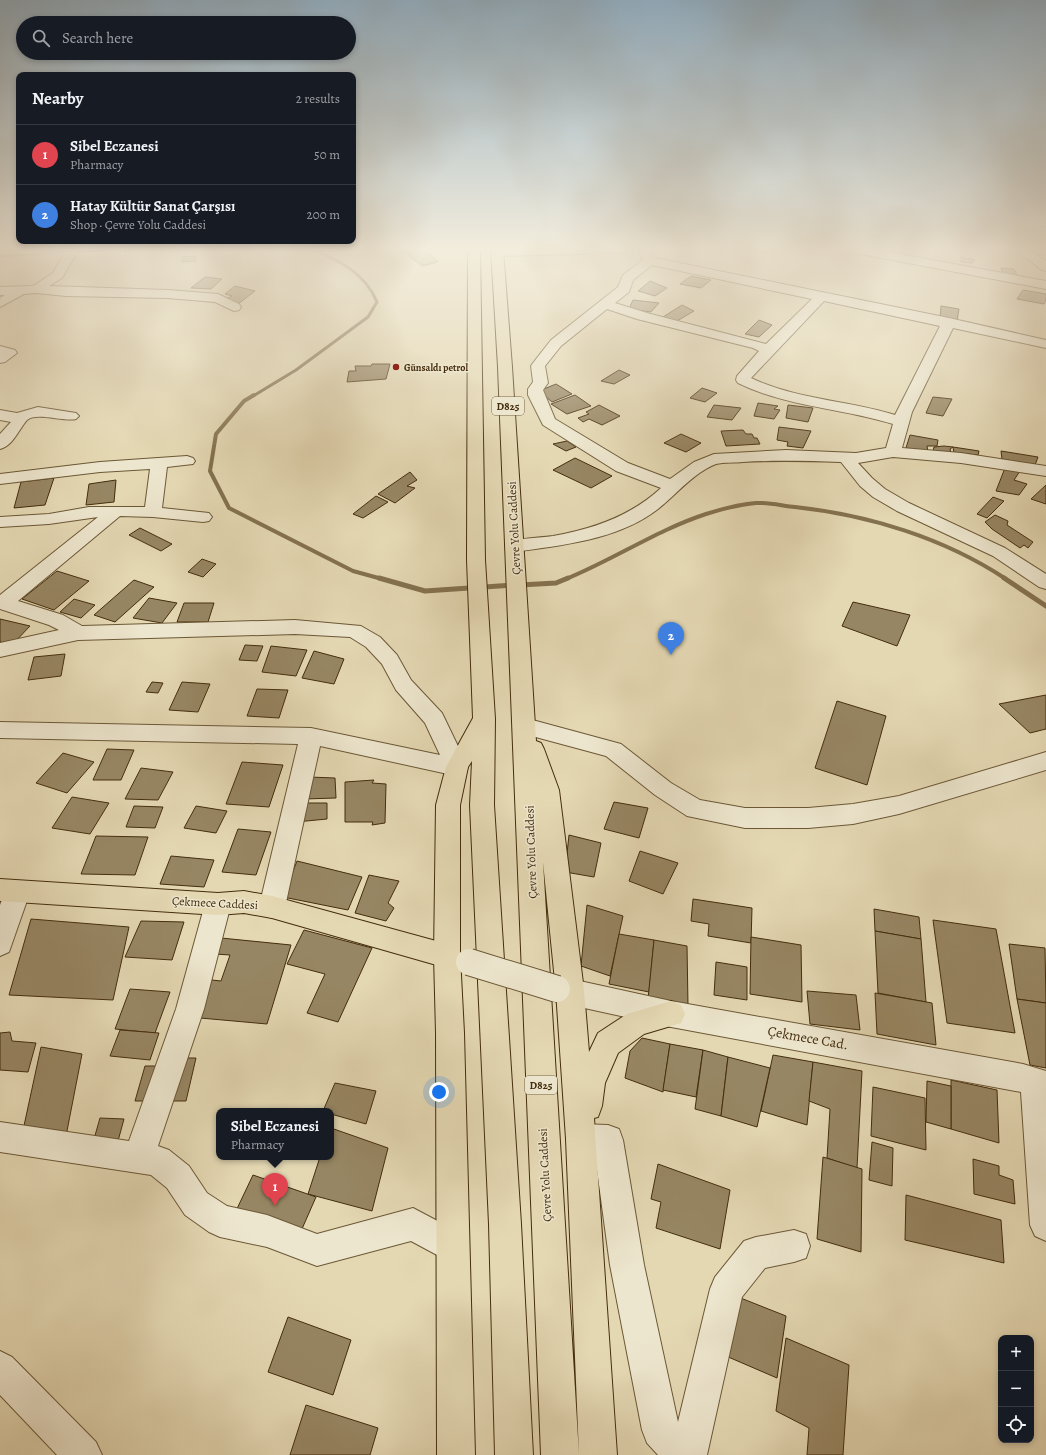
<!DOCTYPE html>
<html lang="en">
<head>
<meta charset="utf-8">
<style>
	:root { --surface:#171b24; --page:#20242c; --text:#f1f3f6; --muted:#9ea1a6; --line:#363941; --accent:#c59692 }
	body { margin:0; font-family:Alegreya,serif; background:var(--page); color:var(--text) }
	.controls { position:absolute; right:12px; bottom:12px; display:grid; overflow:hidden; border-radius:8px; box-shadow:0 2px 6px #0003 }
	.controls button { width:36px; height:36px; display:grid; place-items:center; padding:0; border:0; border-bottom:1px solid var(--line); background:var(--surface); color:var(--text); font:20px sans-serif }
	.you { position:absolute; left:439px; top:1092px; width:14px; height:14px; margin:-10px; border:3px solid #fff; border-radius:50%; background:#1a73e8; box-shadow:0 0 0 6px #1a73e833 }
	.badge { display:grid; place-items:center; width:26px; height:26px; border-radius:50%; background:var(--accent); color:#fff; font-size:13px; font-weight:700 }
	.pin { position:absolute; translate:-50% -33px; filter:drop-shadow(0 1px 2px #0008) }
	.pin::after { content:''; position:absolute; top:21px; width:14px; height:12px; background:inherit; clip-path:polygon(0 0,100% 0,50% 100%) }
	.popup { position:absolute; left:216px; top:1108px; width:118px; height:52px; box-sizing:border-box; display:grid; place-content:center; border-radius:8px; background:var(--surface); filter:drop-shadow(0 1px 3px #0005); font-size:13px; white-space:nowrap; color:var(--muted) }
	.popup b { font-size:15px; color:var(--text) }
	.popup::after { content:''; position:absolute; left:50%; top:100%; margin-left:-8px; border:8px solid transparent; border-top-color:var(--surface) }
	.list { margin:0; padding:0; list-style:none }
	h2 { display:flex; justify-content:space-between; align-items:center; height:52px; margin:0; padding:0 16px; font-size:17px }
	h2 small { font-size:13px; font-weight:400; color:var(--muted) }
	.list li { display:grid; grid-template-columns:26px 1fr auto; gap:12px; align-items:center; box-sizing:border-box; height:60px; padding:0 16px; border-top:1px solid var(--line) }
	.list b { display:block; font-size:15px; white-space:nowrap }
	.list p { margin:0; font-size:13px; white-space:nowrap; color:var(--muted) }
	.list em { font-size:13px; font-style:normal; color:var(--muted) }
	.icon { flex:none; width:22px; height:22px; fill:none; stroke:currentColor; stroke-width:2; stroke-linecap:round; stroke-linejoin:round }
	.map { position:relative; flex:none; width:1046px; height:1455px; overflow:hidden }
	.search { position:absolute; background:var(--surface); box-shadow:0 2px 6px #0003; left:16px; top:16px; width:340px; height:44px; display:flex; align-items:center; gap:10px; box-sizing:border-box; padding:0 14px; border-radius:22px; color:var(--muted); font-size:15px }
	.panel { position:absolute; background:var(--surface); box-shadow:0 2px 6px #0003; left:16px; top:72px; width:340px; height:172px; border-radius:8px }
	.map>svg:first-child { display:block }
</style>
</head>
<body>
<div class="map">
<svg width="1046" height="1455" viewBox="0 0 1046 1455">
	<rect width="100%" height="100%" fill="#e4d8b3"/>
	<filter id="stains"><feTurbulence type="fractalNoise" baseFrequency=".005" numOctaves="4"/><feColorMatrix values="0 0 0 0 .2 0 0 0 0 .09 0 0 0 0 .02 0 0 0 .5 -.17"/></filter>
	<radialGradient id="worn" r=".72"><stop offset=".6" stop-color="#630" stop-opacity="0"/><stop offset="1" stop-color="#630" stop-opacity=".3"/></radialGradient>
	<g fill="none" stroke-linecap="round" stroke-linejoin="round">
		<g stroke="#84714f" stroke-width="3">
			<polyline points="0,256 117,249"/>
			<path d="M253,396L296,370L368,317L377,302C365,273 340,261 312,249"/>
		</g>
		<g stroke="#84714f" stroke-width="4">
			<polyline points="254,395 244,401 216,434 210,471 229,508 353,571 382,579"/>
			<path d="M566,579C613,560 657,530 706,514C719,510 742,504 756,503C769,502 783,506 795,507C869,515 944,538 1006,579"/>
		</g>
		<g stroke="#84714f" stroke-width="5">
			<polyline points="379,578 425,591 512,585"/>
			<polyline points="1004,578 1046,606"/>
			<polyline points="520,585 556,583 568,578"/>
		</g>
	</g>
	<g fill="#978663" stroke="#442d0d">
		<polygon points="400,249 425,249 438,262 422,266"/>
		<polygon points="749,249 770,249 765,253"/>
		<polygon points="195,256 196,261 182,262 182,257"/>
		<polygon points="961,257 975,260 972,263 961,262"/>
		<polygon points="1001,268 1014,269 1017,275 1003,274"/>
		<polygon points="691,276 711,280 701,288 680,284"/>
		<polygon points="205,277 222,279 211,289 191,288"/>
		<polygon points="650,281 667,288 655,296 638,291"/>
		<polygon points="235,286 255,291 238,304 224,300 232,296 225,294"/>
		<polygon points="1023,290 1046,294 1046,300 1044,304 1017,299"/>
		<polygon points="633,300 659,303 651,312 629,309"/>
		<polygon points="682,305 694,311 677,321 663,317"/>
		<polygon points="941,306 959,309 957,321 940,319"/>
		<polygon points="759,320 772,325 759,337 745,334"/>
		<polygon points="372,364 390,364 386,379 347,382 349,371 356,371 355,366 371,366"/>
		<polygon points="619,370 630,375 614,384 601,381"/>
		<polygon points="556,384 572,394 552,402 539,391"/>
		<polygon points="702,388 717,393 705,402 690,398"/>
		<polygon points="575,395 591,406 567,414 551,404"/>
		<polygon points="933,397 952,399 943,416 926,413"/>
		<polygon points="758,403 778,406 774,409 780,410 774,419 754,416"/>
		<polygon points="599,405 620,416 602,425 589,419 583,422 578,418 589,414 586,412"/>
		<polygon points="714,405 741,408 732,420 707,417"/>
		<polygon points="788,405 813,408 808,422 786,418"/>
		<polygon points="779,427 811,431 803,448 787,446 788,442 777,440"/>
		<polygon points="743,430 746,434 752,434 754,438 757,438 760,444 726,446 721,431"/>
		<polygon points="681,434 701,443 686,452 664,443"/>
		<polygon points="910,435 938,440 937,446 927,446 928,452 906,448"/>
		<polygon points="567,441 576,447 566,451 553,444"/>
		<polygon points="944,446 953,447 950,449 951,453 933,451 934,447"/>
		<polygon points="953,447 979,451 978,455 954,453"/>
		<polygon points="1001,451 1038,457 1035,465 1002,459"/>
		<polygon points="575,458 612,476 591,488 553,470"/>
		<polygon points="1005,468 1020,471 1014,480 1027,484 1019,495 996,491"/>
		<polygon points="410,472 417,480 407,486 415,488 395,503 378,494"/>
		<polygon points="54,478 45,505 14,508 21,482"/>
		<polygon points="116,480 114,502 86,505 89,484"/>
		<polygon points="1046,485 1046,504 1031,499"/>
		<polygon points="376,496 388,502 363,518 353,514"/>
		<polygon points="993,497 1004,501 987,518 977,514"/>
		<polygon points="995,515 1008,521 1007,525 1033,542 1028,548 1024,545 1020,548 992,529 985,522"/>
		<polygon points="140,528 172,544 161,551 129,535"/>
		<polygon points="202,559 216,564 203,577 188,572"/>
		<polygon points="57,571 89,581 54,610 22,599"/>
		<polygon points="134,580 154,587 115,622 94,615"/>
		<polygon points="149,598 177,603 162,623 133,618"/>
		<polygon points="74,599 95,605 81,618 60,612"/>
		<polygon points="853,602 910,615 897,646 842,626"/>
		<polygon points="184,603 214,603 208,622 177,622"/>
		<polygon points="0,619 30,626 12,645 0,642"/>
		<polygon points="245,645 263,646 257,661 239,660"/>
		<polygon points="271,646 307,650 296,676 262,672"/>
		<polygon points="314,651 344,659 334,684 302,678"/>
		<polygon points="65,654 61,676 28,680 34,657"/>
		<polygon points="152,682 163,683 158,693 146,692"/>
		<polygon points="182,682 210,684 198,712 169,710"/>
		<polygon points="257,689 288,690 279,718 247,716"/>
		<polygon points="1046,695 1046,729 1030,733 999,704"/>
		<polygon points="837,701 886,716 867,785 815,768"/>
		<polygon points="107,749 134,750 121,780 93,780"/>
		<polygon points="63,753 94,762 67,793 36,783"/>
		<polygon points="242,762 283,765 269,807 226,804"/>
		<polygon points="141,768 173,772 158,800 125,799"/>
		<polygon points="309,777 335,778 336,798 304,799"/>
		<polygon points="374,780 372,783 386,784 385,823 372,825 373,822 345,822 345,782"/>
		<polygon points="72,797 109,803 90,834 52,828"/>
		<polygon points="614,802 648,808 639,838 604,829"/>
		<polygon points="298,803 327,803 327,819 296,822"/>
		<polygon points="134,806 163,807 155,828 126,827"/>
		<polygon points="196,806 227,811 216,833 184,828"/>
		<polygon points="238,829 271,832 256,875 222,872"/>
		<polygon points="569,835 601,843 594,877 565,872"/>
		<polygon points="96,836 148,837 135,875 81,874"/>
		<polygon points="640,851 678,863 663,894 629,881"/>
		<polygon points="171,856 214,860 204,887 160,884"/>
		<polygon points="297,861 362,877 348,910 283,897"/>
		<polygon points="369,875 399,881 388,903 394,908 386,921 355,913"/>
		<polygon points="693,899 752,908 751,943 708,936 709,924 691,921"/>
		<polygon points="587,905 623,916 610,976 581,966"/>
		<polygon points="874,909 919,917 921,939 875,931"/>
		<polygon points="31,919 129,927 113,1000 9,995"/>
		<polygon points="933,920 996,929 1015,1033 947,1023"/>
		<polygon points="141,921 184,922 172,960 125,957"/>
		<polygon points="304,930 372,948 338,1022 307,1013 325,974 287,964"/>
		<polygon points="875,931 921,939 926,1002 878,993"/>
		<polygon points="619,934 654,940 649,992 609,984"/>
		<polygon points="751,937 801,945 802,1002 750,994"/>
		<polygon points="221,938 291,945 267,1024 189,1017 203,979 221,981 230,955 215,954"/>
		<polygon points="654,940 687,946 688,1006 648,999"/>
		<polygon points="1009,944 1045,948 1046,1003 1017,999"/>
		<polygon points="716,962 747,967 747,1000 714,995"/>
		<polygon points="130,989 170,992 155,1033 115,1029"/>
		<polygon points="807,991 856,995 860,1030 810,1024"/>
		<polygon points="875,993 932,1003 936,1045 877,1034"/>
		<polygon points="1017,999 1046,1003 1046,1068 1030,1065"/>
		<polygon points="120,1030 159,1033 150,1060 110,1056"/>
		<polygon points="10,1032 12,1041 36,1043 28,1072 0,1070 0,1033"/>
		<polygon points="642,1038 670,1044 663,1092 625,1078 630,1051"/>
		<polygon points="670,1044 703,1050 696,1097 663,1090"/>
		<polygon points="41,1047 82,1054 66,1136 22,1135"/>
		<polygon points="703,1050 728,1057 721,1116 695,1109"/>
		<polygon points="773,1055 813,1062 807,1125 761,1111"/>
		<polygon points="728,1057 770,1068 757,1127 721,1116"/>
		<polygon points="164,1058 196,1058 186,1101 135,1101 145,1066 162,1066"/>
		<polygon points="813,1062 862,1071 857,1168 827,1158 830,1109 809,1101"/>
		<polygon points="951,1080 997,1090 999,1143 951,1129"/>
		<polygon points="927,1081 951,1086 951,1129 926,1122"/>
		<polygon points="335,1083 376,1091 366,1124 331,1114 331,1111 323,1111"/>
		<polygon points="873,1087 925,1098 926,1150 871,1136"/>
		<polygon points="100,1118 124,1119 118,1141 94,1139"/>
		<polygon points="331,1128 388,1148 372,1211 308,1194 320,1157 331,1157"/>
		<polygon points="872,1142 893,1148 892,1186 869,1180"/>
		<polygon points="823,1157 862,1169 861,1252 817,1239"/>
		<polygon points="973,1159 999,1166 999,1175 1013,1180 1015,1204 974,1194"/>
		<polygon points="658,1164 730,1190 720,1249 656,1228 661,1202 651,1199"/>
		<polygon points="253,1175 316,1197 298,1238 234,1215"/>
		<polygon points="906,1195 1001,1220 1004,1263 905,1240"/>
		<polygon points="733,1295 786,1316 777,1378 719,1353"/>
		<polygon points="288,1317 351,1340 333,1395 268,1372"/>
		<polygon points="786,1338 849,1365 843,1455 807,1455 809,1428 776,1411"/>
		<polygon points="306,1405 378,1428 370,1455 290,1455"/>
	</g>
	<g fill="none" stroke-linecap="round" stroke-linejoin="round">
		<g stroke="#6c5836" stroke-width="2">
			<g id="minor">
				<polygon points="67,249 79,249 62,278 49,286 168,290 218,294 239,304 241,307 239,310 234,311 215,302 168,298 66,296 36,293 24,294 0,307 0,298 5,295 0,295 0,287 33,286 53,273"/>
				<polygon points="497,249 628,249 622,253 493,256 491,253 493,250"/>
				<path d="M637,249H649L655,258L949,318L1046,340V348L953,328L912,412L902,448L961,453L1046,466V476L961,463L893,457L858,463L872,478L885,489L909,503L1005,548L1046,574V589L1039,587L993,556L897,511L873,497L860,486L841,462C808,461 776,460 743,462C735,463 724,462 716,464C693,473 677,494 658,509C618,540 563,545 514,552L508,550L505,546L508,542C522,538 538,538 553,536C593,529 631,516 661,488L616,471L543,425L528,395V389L533,382L531,366L533,363L551,340L618,287L623,275L643,260ZM652,265L812,299L766,344L647,313L615,303L629,292L633,280ZM824,301L940,326L895,415C847,400 797,400 751,378ZM607,309L637,319L753,348L759,351L737,376L736,380L738,383C787,407 841,408 893,424L886,448L856,453L786,450L714,454L694,462L670,479L628,463L555,419L543,390L548,383L545,366L561,346Z"/>
				<polygon points="849,249 873,249 1046,281 1046,289 855,253"/>
				<polygon points="1014,249 1028,249 1046,261 1046,271 1042,270"/>
				<polygon points="0,346 15,350 17,353 5,362 0,363"/>
				<path d="M38,407L76,413L79,416L76,419C64,422 36,412 27,420C19,429 13,446 0,449V434L11,422L0,420V410L17,413Z"/>
				<polygon points="187,456 193,458 195,461 193,464 167,467 162,508 209,513 212,517 209,521 203,522 153,517 120,516 18,601 63,615 82,626 295,620 361,626 380,637 397,655 411,680 442,713 468,767 465,773 457,776 320,746 285,907 281,915 272,918 263,915 259,907 298,744 0,738 0,722 311,728 440,755 425,723 396,690 382,664 366,647 350,637 295,634 78,640 0,657 0,643 59,630 49,625 0,609 0,595 98,517 49,524 0,527 0,517 49,514 89,507 145,507 150,469 100,472 0,484 0,474 100,462"/>
				<polygon points="525,718 621,744 671,783 700,800 745,808 808,808 853,804 899,796 1046,752 1046,770 899,814 853,824 808,828 745,828 687,816 655,795 606,756 517,732 514,726 517,720"/>
				<polygon points="17,881 26,884 30,892 9,952 0,956 0,905 8,884"/>
				<polygon points="218,893 227,896 231,904 204,1009 158,1146 169,1150 189,1166 207,1193 227,1206 267,1215 317,1234 413,1208 464,1235 468,1247 464,1259 452,1263 411,1241 317,1266 267,1247 220,1237 209,1232 185,1215 167,1188 151,1175 0,1152 0,1122 129,1141 176,1009 205,904 209,896"/>
				<polygon points="557,976 671,1001 1023,1064 1046,1071 1046,1241 1035,1236 1030,1225 1021,1092 671,1027 557,1002 547,998 543,989 547,980"/>
				<polygon points="581,1124 608,1125 619,1129 623,1140 644,1265 678,1422 710,1289 715,1277 744,1241 756,1237 794,1230 806,1234 810,1246 806,1258 794,1262 765,1268 742,1297 707,1455 658,1455 647,1443 642,1430 610,1265 595,1155 581,1154 570,1150 566,1139 570,1128"/>
				<polygon points="0,1351 12,1357 96,1442 102,1455 57,1455 0,1395"/>
			</g>
		</g>
		<g stroke="#442d0d" stroke-width="2">
			<polygon id="major" points="0,879 218,893 244,891 272,896 447,944 456,947 460,956 456,965 447,968 272,918 244,913 218,915 0,901"/>
		</g>
		<g stroke="#442d0d" stroke-width="2">
			<g id="highway">
				<polygon points="468,249 480,249 485,560 495,719 494,805 521,1224 533,1455 495,1455 489,1224 470,805 472,761 468,767 460,805 460,956 464,1033 475,1455 437,1455 436,1033 434,956 436,805 446,767 473,718 467,560"/>
				<polygon points="491,249 503,249 512,367 536,741 541,743 544,749 559,790 584,991 589,1052 598,1033 627,1014 671,1001 681,1005 685,1014 681,1023 644,1034 618,1053 605,1083 602,1106 598,1117 594,1118 617,1455 579,1455 566,1139 556,991 543,862 579,1455 541,1455 498,367"/>
			</g>
		</g>
		<use href="#minor" fill="#ede6ce" fill-rule="evenodd"/>
		<use href="#major" fill="#e4d8b3" fill-rule="evenodd"/>
		<use href="#highway" fill="#e4d8b3" fill-rule="evenodd"/>
		<g stroke="#6c5836" stroke-width="28" stroke-linecap="butt">
			<polyline id="minor-bridge" points="469,962 557,989"/>
		</g>
		<use href="#minor-bridge" stroke="#ede6ce" stroke-width="26"/>
	</g>
	<linearGradient id="sky" x2="0" y2="1"><stop stop-color="#91abbc"/><stop offset="0.55" stop-color="#f3eddd"/><stop offset="1" stop-color="#f3eddd" stop-opacity="0"/></linearGradient>
	<rect width="1046" height="453" fill="url(#sky)"/>
	<circle fill="#8f2418" stroke="#ede6ce" stroke-width="1.5" cx="396" cy="367" r="4"/>
	<g text-anchor="middle" dominant-baseline="central" stroke-width="3" stroke-linejoin="round" paint-order="stroke">
		<g font-size="10" font-weight="bold" fill="#442d0d" stroke="#ede6ce" text-anchor="start">
			<text x="404" y="367">Günsaldı petrol</text>
		</g>
		<g fill="#ede6ce" stroke="#776447" stroke-width="1">
			<rect x="492" y="397" width="32" height="18" rx="3"/>
			<rect x="525" y="1076" width="32" height="18" rx="3"/>
		</g>
		<g font-size="11" font-weight="bold" fill="#442d0d">
			<text x="508" y="406">D825</text>
			<text x="541" y="1085">D825</text>
		</g>
		<g font-size="12" fill="#442d0d" stroke="#ede6ce">
			<text transform="translate(514 528) rotate(-93)">Çevre Yolu Caddesi</text>
			<text transform="translate(531 852) rotate(-92)">Çevre Yolu Caddesi</text>
			<text transform="translate(215 903) rotate(3)">Çekmece Caddesi</text>
			<text transform="translate(545 1175) rotate(-93)">Çevre Yolu Caddesi</text>
		</g>
		<g font-size="14" fill="#442d0d" stroke="#ede6ce">
			<text transform="translate(808 1038) rotate(10)">Çekmece Cad.</text>
		</g>
	</g>
	<rect width="100%" height="100%" filter="url(#stains)"/>
	<rect width="100%" height="100%" fill="url(#worn)"/>
</svg>
<div class="controls">
<button>+</button>
<button>−</button>
<button><svg class="icon" aria-label="locate" viewBox="0 0 24 24"><circle cx="12" cy="12" r="6"/><path d="M12 2v4M12 18v4M2 12h4M18 12h4"/></svg></button>
</div>
<div class="you"></div>
<div class="pin badge" style="left:275px;top:1206px;background:#e0444e">1</div>
<div class="popup"><b>Sibel Eczanesi</b>Pharmacy</div>
<div class="pin badge" style="left:671px;top:655px;background:#3f7fe0">2</div>
<div class="search"><svg class="icon" aria-label="search" viewBox="0 0 24 24"><circle cx="10" cy="10" r="6"/><path d="M15 15l6 6"/></svg>Search here</div>
<section class="panel">
<h2>Nearby<small>2 results</small></h2>
<ul class="list">
<li><span class="badge" style="background:#e0444e">1</span><div><b>Sibel Eczanesi</b><p>Pharmacy</p></div><em>50 m</em></li>
<li><span class="badge" style="background:#3f7fe0">2</span><div><b>Hatay Kültür Sanat Çarşısı</b><p>Shop · Çevre Yolu Caddesi</p></div><em>200 m</em></li>
</ul>
</section>
</div>
</body>
</html>
